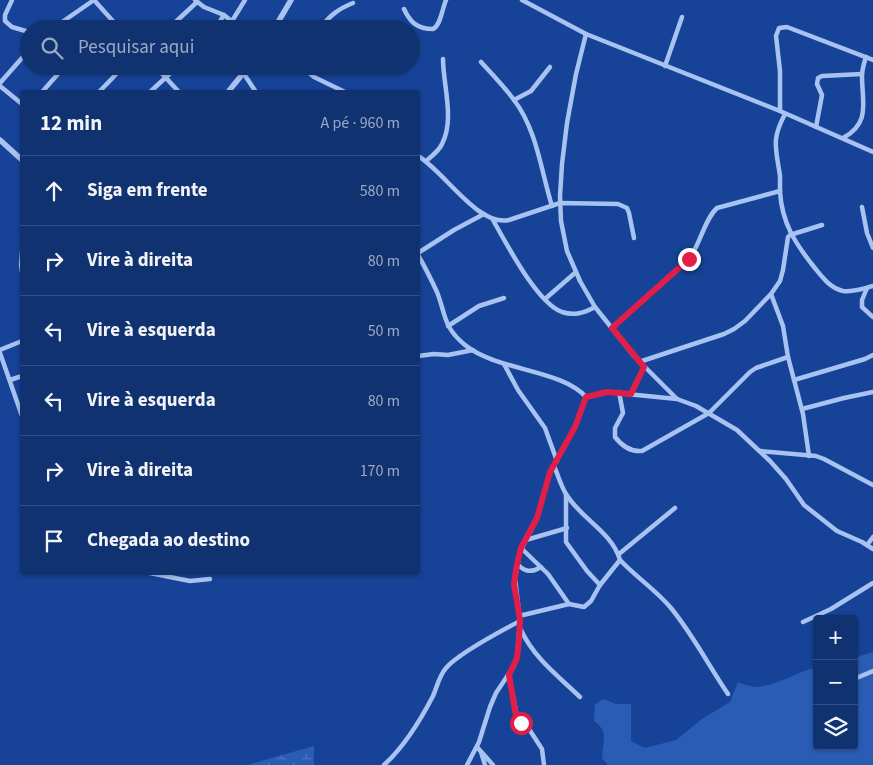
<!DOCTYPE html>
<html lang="pt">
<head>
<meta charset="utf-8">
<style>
	:root { --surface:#103271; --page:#1e3e79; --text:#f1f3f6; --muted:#9caac3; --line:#304d84 }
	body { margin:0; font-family:"Source Sans 3",sans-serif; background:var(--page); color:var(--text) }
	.controls { position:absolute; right:15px; bottom:15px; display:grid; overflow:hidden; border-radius:5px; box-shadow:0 1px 4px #0004 }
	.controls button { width:45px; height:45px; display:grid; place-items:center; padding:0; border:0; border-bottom:1px solid var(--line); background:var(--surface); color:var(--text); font:25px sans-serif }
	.stop { position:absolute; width:15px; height:15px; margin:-11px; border:4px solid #e11d48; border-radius:50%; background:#fff }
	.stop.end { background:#e11d48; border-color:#fff; box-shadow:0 1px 5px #0008 }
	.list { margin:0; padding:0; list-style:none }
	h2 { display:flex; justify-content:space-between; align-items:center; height:65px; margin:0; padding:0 20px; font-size:21px }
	h2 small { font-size:16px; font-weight:400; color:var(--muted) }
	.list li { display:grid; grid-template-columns:32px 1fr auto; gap:15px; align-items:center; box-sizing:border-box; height:70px; padding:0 20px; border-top:1px solid var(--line) }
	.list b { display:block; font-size:19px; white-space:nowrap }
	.list em { font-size:16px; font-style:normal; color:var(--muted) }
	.icon { flex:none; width:28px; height:28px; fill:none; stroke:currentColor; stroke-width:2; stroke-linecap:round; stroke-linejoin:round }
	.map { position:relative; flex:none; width:873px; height:765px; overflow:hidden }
	.search { position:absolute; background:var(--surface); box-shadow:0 1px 4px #0004; left:20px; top:20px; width:400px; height:55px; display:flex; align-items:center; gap:12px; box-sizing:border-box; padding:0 18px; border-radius:28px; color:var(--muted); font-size:19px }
	.panel { position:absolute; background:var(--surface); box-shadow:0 1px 4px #0004; left:20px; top:90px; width:400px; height:485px; border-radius:5px }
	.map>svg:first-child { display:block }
</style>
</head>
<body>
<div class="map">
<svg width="873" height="765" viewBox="0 0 873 765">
	<defs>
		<pattern id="wetland-marsh" width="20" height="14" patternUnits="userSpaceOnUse" patternTransform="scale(1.25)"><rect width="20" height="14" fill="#2a5cb5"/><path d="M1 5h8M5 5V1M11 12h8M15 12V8" fill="none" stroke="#4a74c0"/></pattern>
	</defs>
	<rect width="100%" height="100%" fill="#164397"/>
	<path fill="#2a5cb5" d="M873,652V765H608L602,758C602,742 610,732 594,721L595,704L604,699L616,704H631V741L645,748L676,740L702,719L730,702L738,682C743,684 749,686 754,687C775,687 796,672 817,667V746H854V658Z"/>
	<polygon fill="url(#wetland-marsh)" points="314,746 314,765 247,765"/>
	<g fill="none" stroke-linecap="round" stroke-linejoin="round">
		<g stroke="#a8c3f1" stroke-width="4.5">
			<polyline points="12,0 5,15 5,21 12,27 29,32"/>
			<polyline points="94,0 120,29"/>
			<polyline points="195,0 204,7 224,15 241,29"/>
			<polyline points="522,0 586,34 780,111 873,152"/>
			<path d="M404,9C410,22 417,29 433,29C441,25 442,9 446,0"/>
			<polyline points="232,21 245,0"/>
			<polyline points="52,29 94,0"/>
			<polyline points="168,29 197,2"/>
			<polyline points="215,29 224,15"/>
			<path d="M320,29C329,16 338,9 353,3"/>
			<polyline points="586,34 576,74 567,123 562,164 560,196 561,221 567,251 580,281 595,307 634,356 677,399 696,406 737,430 770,461 786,479 804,505 837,531 862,542 873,549"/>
			<path d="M481,62C492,74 504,86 514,100C537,130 541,171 552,206"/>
			<polyline points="155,66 179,92"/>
			<polyline points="301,66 314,77 345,92"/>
			<polyline points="665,66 682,17"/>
			<polyline points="244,74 256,92"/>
			<polyline points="0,83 29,50"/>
			<polyline points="0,86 22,104"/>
			<polyline points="42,92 65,66"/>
			<polyline points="99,92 124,66"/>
			<polyline points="150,92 178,66"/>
			<polyline points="514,100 531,91 550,67"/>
			<polyline points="780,111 780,71 776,36 779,28 787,27 873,60"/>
			<path d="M785,114C771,140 776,148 780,176C780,181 780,187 780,192C782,223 795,243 814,267C822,277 830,288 843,291C853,292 864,289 873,286"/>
			<polyline points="816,127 822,95 817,84 818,78 822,76 862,74"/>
			<path d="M843,138C871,123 862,102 862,76C862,70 864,63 866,57"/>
			<path d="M418,156C444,171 478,227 509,220L560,203L618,204L627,208L629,213L634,238"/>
			<path d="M426,161C432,156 439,151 442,144C455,119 443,85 443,59"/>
			<polyline points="862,207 867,233 873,248"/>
			<path d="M493,220C506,243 537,303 562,312C574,316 584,313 595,307"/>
			<polyline points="22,252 21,265 22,272"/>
			<polyline points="418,253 454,230 484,214"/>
			<path d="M418,255C425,267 431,279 437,292C446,315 443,327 465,345C497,371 561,369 586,397L607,392L677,399"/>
			<polyline points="867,288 862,300 862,307 873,317"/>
			<polyline points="771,294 783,326 788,357 803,414 809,456"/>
			<polyline points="545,299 576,272"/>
			<polyline points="448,326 479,306 504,298"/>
			<path d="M612,328L689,259C700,245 704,220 717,208L780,191"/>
			<polyline points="0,350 22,341"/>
			<polyline points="0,353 22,416"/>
			<polyline points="418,356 434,354 448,355 473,350"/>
			<polyline points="639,362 724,334 734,329 745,321 771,294 780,281 783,270 788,237 790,235 822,225"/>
			<polyline points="504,364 518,390 545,428 557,461"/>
			<polyline points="10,380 22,376"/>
			<polyline points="794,380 865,359 873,355"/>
			<path d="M619,392L623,413L615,428V437C622,446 631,452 642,451L709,413L750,372L756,368L788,357"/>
			<polyline points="631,393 644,367"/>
			<polyline points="802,409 844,398 873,392"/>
			<polyline points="760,451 816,456 824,459 873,485"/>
			<path d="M554,466C558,475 561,486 566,494C581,519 612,532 620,560C636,577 656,590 671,608C693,635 709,666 728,694"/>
			<polyline points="566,494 566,542 587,571 600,585"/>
			<polyline points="526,540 567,528"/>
			<polyline points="867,545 873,537"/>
			<polyline points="521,548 548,574 569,604"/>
			<polyline points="619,554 675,508"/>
			<path d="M517,564C525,572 531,573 541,567"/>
			<polyline points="145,572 190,581 210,579"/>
			<polyline points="519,616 569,604 584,607 591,601 600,585 620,560"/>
			<polyline points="803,622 831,609 873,583"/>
			<path d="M521,630C534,658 558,676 580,697"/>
			<polyline points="509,675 517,717 519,722 529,729 542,749 544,765"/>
			<polyline points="854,679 873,671"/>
			<polyline points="477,747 493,765"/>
			<polyline points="481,752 485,765"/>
			<path d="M384,765C405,746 420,721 433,696C437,687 439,676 446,668C459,653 501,631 520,621"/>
			<polyline points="467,765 479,742 490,707 496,693 514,666 517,658 520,621 515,578 520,552 537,518 550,472 575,427 586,397"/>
		</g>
		<g stroke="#a8c3f1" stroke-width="5.5">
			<polyline points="274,29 291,0"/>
			<polyline points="228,92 249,66"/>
			<polyline points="0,140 22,160"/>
		</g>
	</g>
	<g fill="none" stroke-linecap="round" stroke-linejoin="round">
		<polyline stroke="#e11d48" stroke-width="6" points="521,723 516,716 509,675 517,658 519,639 520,620 514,584 517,564 521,548 537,518 550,472 575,427 586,397 607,392 631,394 644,367 612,328 689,259"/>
	</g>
</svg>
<div class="controls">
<button>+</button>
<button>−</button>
<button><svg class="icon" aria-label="layers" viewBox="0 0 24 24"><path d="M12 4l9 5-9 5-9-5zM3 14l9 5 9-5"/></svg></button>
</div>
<div class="stop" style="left:521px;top:723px"></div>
<div class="stop end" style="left:689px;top:259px"></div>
<div class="search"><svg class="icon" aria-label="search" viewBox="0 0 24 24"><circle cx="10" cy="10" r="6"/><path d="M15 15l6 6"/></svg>Pesquisar aqui</div>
<section class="panel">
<h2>12 min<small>A pé · 960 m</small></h2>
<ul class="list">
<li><svg class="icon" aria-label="ahead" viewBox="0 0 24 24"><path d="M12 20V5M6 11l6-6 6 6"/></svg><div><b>Siga em frente</b></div><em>580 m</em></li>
<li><svg class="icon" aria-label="right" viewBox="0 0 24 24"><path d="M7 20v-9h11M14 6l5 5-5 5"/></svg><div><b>Vire à direita</b></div><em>80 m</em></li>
<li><svg class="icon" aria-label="left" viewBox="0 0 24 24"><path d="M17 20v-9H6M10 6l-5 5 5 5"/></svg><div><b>Vire à esquerda</b></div><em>50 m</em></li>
<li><svg class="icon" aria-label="left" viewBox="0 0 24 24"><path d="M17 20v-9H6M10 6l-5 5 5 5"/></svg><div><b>Vire à esquerda</b></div><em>80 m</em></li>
<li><svg class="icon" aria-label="right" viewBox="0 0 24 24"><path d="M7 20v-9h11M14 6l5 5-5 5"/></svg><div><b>Vire à direita</b></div><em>170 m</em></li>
<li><svg class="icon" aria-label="arrive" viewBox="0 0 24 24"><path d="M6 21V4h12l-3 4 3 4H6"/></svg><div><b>Chegada ao destino</b></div></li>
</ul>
</section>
</div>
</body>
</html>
